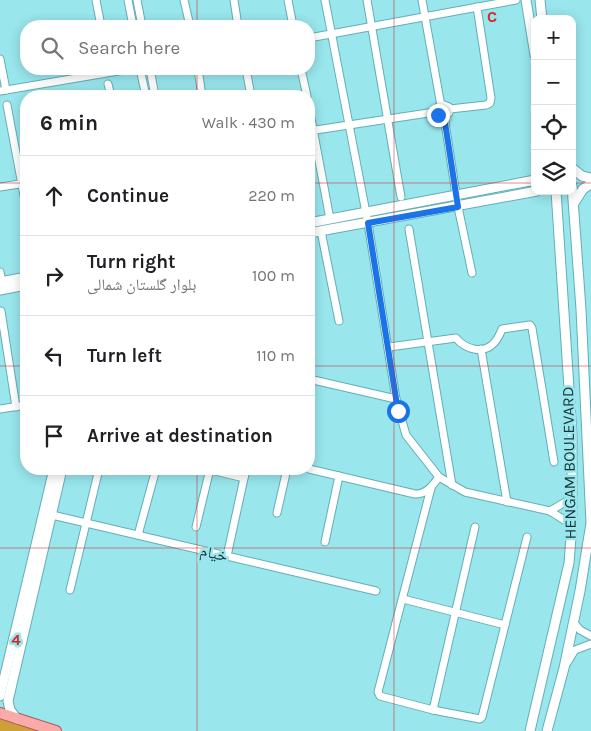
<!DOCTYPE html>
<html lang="en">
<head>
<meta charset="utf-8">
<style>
	:root { --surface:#fff; --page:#f6f6f6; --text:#202124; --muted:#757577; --line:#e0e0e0 }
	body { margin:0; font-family:Karla,"Noto Naskh Arabic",sans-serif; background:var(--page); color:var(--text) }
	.controls { position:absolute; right:15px; top:15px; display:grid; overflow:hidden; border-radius:10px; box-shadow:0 2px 12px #0003 }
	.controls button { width:45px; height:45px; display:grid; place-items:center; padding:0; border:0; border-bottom:1px solid var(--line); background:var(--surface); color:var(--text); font:25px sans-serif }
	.stop { position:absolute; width:15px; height:15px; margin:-11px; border:4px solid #1a73e8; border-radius:50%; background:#fff }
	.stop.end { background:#1a73e8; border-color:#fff; box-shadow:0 1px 5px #0008 }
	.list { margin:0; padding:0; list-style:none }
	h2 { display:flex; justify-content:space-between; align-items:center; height:65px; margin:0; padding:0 20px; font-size:21px }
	h2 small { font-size:16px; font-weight:400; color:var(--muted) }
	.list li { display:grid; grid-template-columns:32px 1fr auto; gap:15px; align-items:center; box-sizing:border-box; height:80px; padding:0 20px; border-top:1px solid var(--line) }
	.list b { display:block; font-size:19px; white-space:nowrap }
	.list p { margin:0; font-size:16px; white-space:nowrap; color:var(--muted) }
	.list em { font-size:16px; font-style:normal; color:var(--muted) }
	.icon { flex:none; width:28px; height:28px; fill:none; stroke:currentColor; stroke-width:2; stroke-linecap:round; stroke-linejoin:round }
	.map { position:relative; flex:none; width:591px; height:731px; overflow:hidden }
	.search { position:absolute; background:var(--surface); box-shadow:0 2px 12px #0003; left:20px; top:20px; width:295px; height:55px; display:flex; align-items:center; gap:12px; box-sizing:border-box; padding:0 18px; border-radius:20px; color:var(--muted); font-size:19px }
	.panel { position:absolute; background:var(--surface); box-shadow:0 2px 12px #0003; left:20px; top:90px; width:295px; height:385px; border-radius:20px }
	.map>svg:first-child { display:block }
</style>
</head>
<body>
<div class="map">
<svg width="591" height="731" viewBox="0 0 591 731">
	<rect width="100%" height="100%" fill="#99e6ed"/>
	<polygon fill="#cf9f39" points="0,717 45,731 0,731"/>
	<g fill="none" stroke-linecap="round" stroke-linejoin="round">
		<g stroke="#62afb6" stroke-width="9">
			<g id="street">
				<polyline points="96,0 101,26"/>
				<polyline points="128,0 133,26"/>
				<polyline points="137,0 142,26"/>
				<polyline points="184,0 190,26"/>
				<polyline points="234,0 238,26"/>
				<polyline points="288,0 293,26"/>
				<polyline points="325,0 368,223 396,399 406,435 439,477 465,492 550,511 572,525"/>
				<polyline points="367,0 401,197"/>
				<polyline points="422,0 441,106"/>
				<polyline points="309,38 516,0"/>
				<polyline points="0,59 6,90"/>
				<polyline points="140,69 146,96"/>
				<polyline points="150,69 155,96"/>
				<polyline points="198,69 202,96"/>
				<polyline points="246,69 251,96"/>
				<polyline points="301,69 307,96"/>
				<polyline points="108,84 111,96"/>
				<polyline points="0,91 130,69"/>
				<polyline points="7,105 26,206"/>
				<polyline points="309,108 330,219"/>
				<polyline points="450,109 486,105 490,103 491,98 477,7"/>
				<polyline points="444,116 458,207 472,273"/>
				<polyline points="309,131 435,112 438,115 444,116 449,113 449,107 444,105 438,107 435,112"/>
				<polyline points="0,187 26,183"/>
				<polyline points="409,229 452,485"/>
				<polyline points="321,231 339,321"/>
				<polyline points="0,272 2,282"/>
				<polyline points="1,311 16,407"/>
				<path d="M389,347L456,338C465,349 483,355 494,343C498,339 500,334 502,329L530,325L532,328L554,462"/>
				<polyline points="481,349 507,502"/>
				<polyline points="309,379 396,399"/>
				<polyline points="0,409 26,405"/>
				<polyline points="207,469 244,478"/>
				<path d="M309,469L415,494C427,494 432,486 439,477"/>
				<polyline points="431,488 378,692 380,696 433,710 480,719 482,717 527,537"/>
				<polyline points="550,511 572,498"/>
				<polyline points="277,513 287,469"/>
				<polyline points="52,515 376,591"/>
				<polyline points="196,527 210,469"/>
				<polyline points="138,535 156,469"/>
				<polyline points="325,542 339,476"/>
				<polyline points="227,556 246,469"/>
				<polyline points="70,590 99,469"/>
				<polyline points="403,599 505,625"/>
				<polyline points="574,623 580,630 591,636"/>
				<polyline points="567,663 575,650 591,644"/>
				<polyline points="433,710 475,527"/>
			</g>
		</g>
		<g stroke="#62afb6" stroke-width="11">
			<g id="secondary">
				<polyline points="526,0 535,55"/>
				<polyline points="540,0 542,19"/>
				<polyline points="572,168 582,176 591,178"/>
				<polyline points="574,203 583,189 591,184"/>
				<polyline points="309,223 535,180"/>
				<polyline points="309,233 537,191"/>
				<polyline points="0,282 26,277"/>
				<polyline points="0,290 26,285"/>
				<polyline points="0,696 54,469"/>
				<polyline points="17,719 10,710 8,701 62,469"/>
				<polyline points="530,731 569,563 572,525 572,434 556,191"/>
				<polyline points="547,731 564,668 580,591 591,523 581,309 572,186"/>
			</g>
		</g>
		<g stroke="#a95c5d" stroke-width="12">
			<polyline id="primary" points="0,713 56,731"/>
		</g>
		<use href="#street" stroke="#fff" stroke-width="7"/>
		<use href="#secondary" stroke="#fff" stroke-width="9"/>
		<use href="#primary" stroke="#fbaaaa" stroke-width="10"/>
	</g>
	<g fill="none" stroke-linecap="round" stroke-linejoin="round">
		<polyline stroke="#1a73e8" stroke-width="6" points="398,411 368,223 458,207 444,116 438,115"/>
	</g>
	<path fill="none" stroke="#d62828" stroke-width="1" stroke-opacity="0.55" d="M197,0V26M394,0V731M197,69V96M0,183H26M309,183H535M572,183H591M0,366H26M309,366H591M197,469V731M0,548H591"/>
	<g text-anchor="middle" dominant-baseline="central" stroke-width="5" stroke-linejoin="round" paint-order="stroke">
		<g font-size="16" fill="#143537" stroke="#99e6ed">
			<text transform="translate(569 463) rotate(-91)">HENGAM BOULEVARD</text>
			<text transform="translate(214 553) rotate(13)">خیام</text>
		</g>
	</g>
	<g font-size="16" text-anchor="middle" font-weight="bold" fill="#d62828" stroke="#99e6ed" stroke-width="5" stroke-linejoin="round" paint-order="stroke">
		<text x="492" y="22">C</text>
		<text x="16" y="645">4</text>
	</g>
</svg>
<div class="controls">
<button>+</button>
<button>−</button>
<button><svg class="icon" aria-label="locate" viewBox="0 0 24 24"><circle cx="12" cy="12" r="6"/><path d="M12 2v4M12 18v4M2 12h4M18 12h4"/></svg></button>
<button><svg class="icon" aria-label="layers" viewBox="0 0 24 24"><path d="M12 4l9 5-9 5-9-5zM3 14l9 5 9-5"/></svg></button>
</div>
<div class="stop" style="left:398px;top:411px"></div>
<div class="stop end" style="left:438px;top:115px"></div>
<div class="search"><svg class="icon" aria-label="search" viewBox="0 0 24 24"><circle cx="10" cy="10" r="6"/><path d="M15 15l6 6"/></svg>Search here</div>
<section class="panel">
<h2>6 min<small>Walk · 430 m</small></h2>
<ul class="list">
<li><svg class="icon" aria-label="ahead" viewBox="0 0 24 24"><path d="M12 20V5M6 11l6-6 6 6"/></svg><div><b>Continue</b></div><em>220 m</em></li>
<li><svg class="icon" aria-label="right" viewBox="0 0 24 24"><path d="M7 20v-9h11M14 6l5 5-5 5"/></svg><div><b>Turn right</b><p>بلوار گلستان شمالی</p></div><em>100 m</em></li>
<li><svg class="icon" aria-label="left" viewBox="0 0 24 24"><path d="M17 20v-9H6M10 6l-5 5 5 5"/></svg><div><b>Turn left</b></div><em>110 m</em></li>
<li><svg class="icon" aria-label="arrive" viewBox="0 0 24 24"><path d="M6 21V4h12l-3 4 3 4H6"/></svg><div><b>Arrive at destination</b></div></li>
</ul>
</section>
</div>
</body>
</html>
